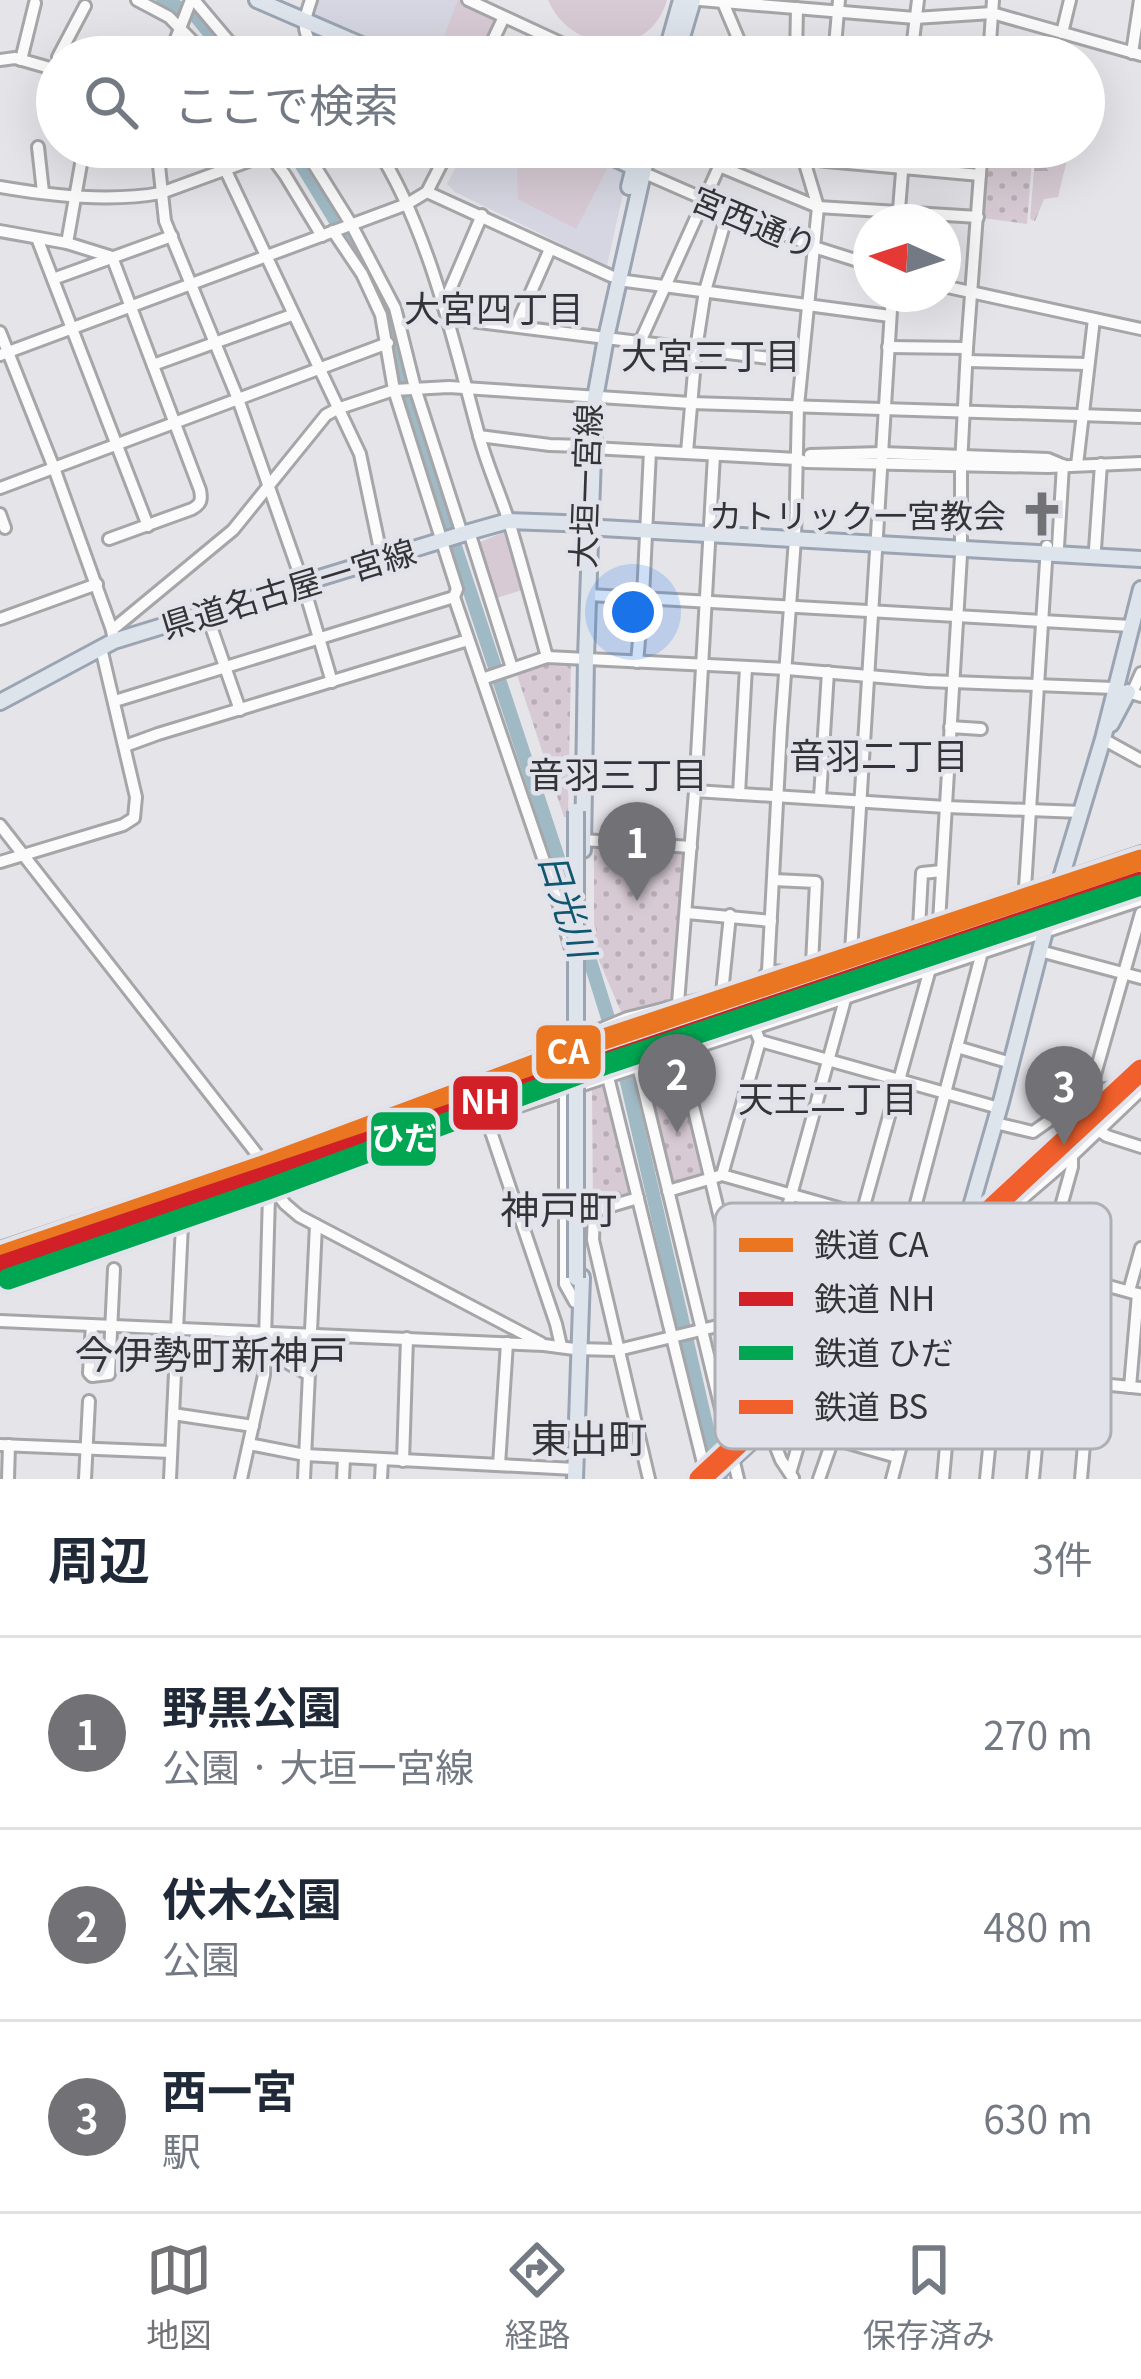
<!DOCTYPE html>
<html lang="ja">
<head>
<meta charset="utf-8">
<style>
	:root { --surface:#fff; --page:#f2f2f3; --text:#1f2937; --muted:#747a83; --line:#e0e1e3; --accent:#727276 }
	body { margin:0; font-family:Georgia,"Noto Sans JP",serif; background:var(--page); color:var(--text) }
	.compass { position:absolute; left:853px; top:204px; width:108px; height:108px; border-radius:50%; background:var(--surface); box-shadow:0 12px 48px #0002; rotate:273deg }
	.you { position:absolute; left:633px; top:612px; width:42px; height:42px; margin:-30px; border:9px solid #fff; border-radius:50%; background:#1a73e8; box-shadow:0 0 0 18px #1a73e833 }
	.badge { display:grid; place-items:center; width:78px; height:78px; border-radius:50%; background:var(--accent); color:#fff; font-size:39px; font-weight:700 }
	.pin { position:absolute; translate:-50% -99px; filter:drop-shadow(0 3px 6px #0008) }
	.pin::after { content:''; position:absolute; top:63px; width:42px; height:36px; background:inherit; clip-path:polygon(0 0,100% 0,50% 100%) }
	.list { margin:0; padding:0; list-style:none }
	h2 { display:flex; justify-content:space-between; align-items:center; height:156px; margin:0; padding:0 48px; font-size:51px }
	h2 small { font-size:39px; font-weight:400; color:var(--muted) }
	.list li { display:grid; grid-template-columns:78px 1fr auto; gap:36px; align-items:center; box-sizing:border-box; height:192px; padding:0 48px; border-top:3px solid var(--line) }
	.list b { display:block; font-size:45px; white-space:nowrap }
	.list p { margin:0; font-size:39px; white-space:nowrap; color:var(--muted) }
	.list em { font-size:39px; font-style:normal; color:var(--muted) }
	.icon { flex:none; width:66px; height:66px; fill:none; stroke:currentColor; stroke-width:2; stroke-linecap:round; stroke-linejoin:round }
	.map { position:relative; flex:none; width:1141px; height:1479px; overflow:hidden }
	.search { position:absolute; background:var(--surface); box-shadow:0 12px 48px #0002; left:36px; right:36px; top:36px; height:132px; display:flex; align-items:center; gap:30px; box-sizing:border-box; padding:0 42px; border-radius:66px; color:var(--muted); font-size:45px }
	.sheet { height:732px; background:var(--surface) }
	nav { display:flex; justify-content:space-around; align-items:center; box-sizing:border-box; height:168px; border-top:3px solid var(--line); background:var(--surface); font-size:33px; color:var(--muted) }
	nav a { display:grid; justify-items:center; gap:6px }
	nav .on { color:var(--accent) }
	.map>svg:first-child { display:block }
</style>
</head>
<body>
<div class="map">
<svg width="1141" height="1479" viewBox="0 0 1141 1479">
	<defs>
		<pattern id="forest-firs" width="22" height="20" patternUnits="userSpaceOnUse" patternTransform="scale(3)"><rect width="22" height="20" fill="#d7cad4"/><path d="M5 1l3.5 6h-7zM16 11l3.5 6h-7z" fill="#b9aeb7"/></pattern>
		<pattern id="park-dots" width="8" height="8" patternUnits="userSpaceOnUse" patternTransform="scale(3)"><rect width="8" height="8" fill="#d7cad4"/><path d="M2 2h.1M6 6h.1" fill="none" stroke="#b9aeb7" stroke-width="1.8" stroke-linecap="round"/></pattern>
	</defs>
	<rect width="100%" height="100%" fill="#e4e4e9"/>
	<g fill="#d5d6e1">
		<polygon points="318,0 460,0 487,57 413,57 316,16 314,10"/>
		<polygon points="466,147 583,147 624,167 627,175 607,266 455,192 447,184"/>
	</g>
	<polygon fill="url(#forest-firs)" points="1036,147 1070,147 1058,197 1044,199 1035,221 1030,219"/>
	<g fill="url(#park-dots)">
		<polygon points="988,147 1033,147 1027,224 983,218"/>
		<polygon points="548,661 571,661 568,817 564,817 516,672"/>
		<polygon points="594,845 682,854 673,999 622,1014 594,949"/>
		<polygon points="677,1060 707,1176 673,1182 669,1182 645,1073 648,1068"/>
		<polygon points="605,1086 631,1195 593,1206 592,1090"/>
	</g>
	<g fill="#d7cad4">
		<polygon points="458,0 502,18 487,57 436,57"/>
		<path d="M548,0H667C650,61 571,54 548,0Z"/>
		<polygon points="530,147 561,147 608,167 576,229 518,199 517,171"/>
		<polygon points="504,532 522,590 490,600 473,545"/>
	</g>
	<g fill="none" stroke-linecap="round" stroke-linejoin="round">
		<g stroke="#9fb9c5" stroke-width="14">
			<polyline points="163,0 196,16 229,57"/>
			<polyline points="291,147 385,302 414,422 556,852 624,1069 712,1450 721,1479"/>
		</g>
		<g stroke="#a6a6a9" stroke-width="16">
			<g id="minor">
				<polyline points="137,0 169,17 208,57"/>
				<polyline points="194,0 242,57"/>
				<path d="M311,0C301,28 303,32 319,57"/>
				<polyline points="468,0 591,57"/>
				<polyline points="700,0 915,18 992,13 1141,55"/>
				<polyline points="722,0 746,57"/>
				<polyline points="1062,33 1070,0"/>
				<polyline points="680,44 700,57"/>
				<polyline points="1132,53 1140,0"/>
				<polyline points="58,57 85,6"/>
				<polyline points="169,57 191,0"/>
				<polyline points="485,57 504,17"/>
				<polyline points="796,57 797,8"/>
				<polyline points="834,57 839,0"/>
				<polyline points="911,57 918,0"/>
				<polyline points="989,57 993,0"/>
				<polyline points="0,60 15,58 57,70"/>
				<polyline points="21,60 35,3"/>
				<polyline points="38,147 43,192"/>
				<polyline points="157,147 165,221 238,399 303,584 332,682"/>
				<polyline points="211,147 225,169 360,454 382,559"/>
				<polyline points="303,147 351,224 395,308 415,388 462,534"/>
				<path d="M376,147C429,229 454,344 480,439C488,468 501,496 510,525C523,569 535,613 547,657"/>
				<polyline points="781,147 804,158 826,161 980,175"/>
				<polyline points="265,148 285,175 322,236"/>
				<polyline points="719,166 818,207 978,217"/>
				<polyline points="642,172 814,247 871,265"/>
				<path d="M0,187C51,196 111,202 161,193L287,147"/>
				<polyline points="427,192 611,276"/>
				<polyline points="898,222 904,147"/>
				<path d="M0,231L67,243L112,257L200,490C202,500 201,504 192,509L109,539"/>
				<polyline points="333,231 362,274 381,315 394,390 457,589 454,597 558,902 572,953"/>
				<polyline points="37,238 148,526"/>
				<polyline points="67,243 84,147"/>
				<polyline points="53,279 172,236"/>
				<polyline points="618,280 890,316"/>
				<polyline points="943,286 1141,329"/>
				<polyline points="443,306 482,215"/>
				<polyline points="447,318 598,337"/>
				<polyline points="516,326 550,249"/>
				<polyline points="0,332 54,468 112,630"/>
				<polyline points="606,338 802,362"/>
				<polyline points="640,342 728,147"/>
				<polyline points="888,347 967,348"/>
				<polyline points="0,355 407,204 427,192 450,147"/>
				<polyline points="967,361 1088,364"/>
				<polyline points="153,365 292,315"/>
				<polyline points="479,436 550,445 584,446"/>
				<polyline points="592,448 797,459 806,462 1048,467 1141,463"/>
				<polyline points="687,452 696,349 705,291 728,211"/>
				<polyline points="810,455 882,453 1048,459 1060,464"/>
				<polyline points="1077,465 1094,319"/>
				<polyline points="0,488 388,343"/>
				<polyline points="0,514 5,528"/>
				<polyline points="469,532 512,668"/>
				<polyline points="1058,547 1063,465"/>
				<polyline points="1095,549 1101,464"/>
				<polyline points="589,595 1131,626"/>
				<polyline points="206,612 240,710"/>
				<polyline points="0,619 97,584"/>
				<polyline points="114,641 112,630 233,530 326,415 337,409 394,390 449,387 691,403 1141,417"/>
				<polyline points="637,662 643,597 650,451"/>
				<polyline points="482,679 547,657 787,669 927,681 1114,688 1141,696"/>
				<polyline points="1132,693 1141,673"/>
				<polyline points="115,701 454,597"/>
				<polyline points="950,727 981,729"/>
				<polyline points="1103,739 1141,760"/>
				<polyline points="125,746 158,734 468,640"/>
				<polyline points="695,791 946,807 1081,812"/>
				<polyline points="739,794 746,667"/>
				<polyline points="820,797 828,672"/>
				<polyline points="0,825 256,1153 269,1195 264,1375 241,1479"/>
				<polyline points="583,840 691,847"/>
				<polyline points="0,862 123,825 134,818 136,797 101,648"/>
				<polyline points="774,880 816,882 812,964"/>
				<polyline points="1028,890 1025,888 1047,546"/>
				<polyline points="687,913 771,921"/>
				<polyline points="939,922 961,555 961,465 967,348 982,147"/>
				<polyline points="919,928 922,873 942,871"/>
				<polyline points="1040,951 1141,978"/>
				<polyline points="851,952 892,294"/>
				<polyline points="768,971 781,728 795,539 798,406 818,207 800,147"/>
				<polyline points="722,993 730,915"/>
				<polyline points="678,1003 695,791 714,455"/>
				<polyline points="754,1027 760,1041 722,1175 951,1240 966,1229"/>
				<polyline points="760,1041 999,1108"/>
				<polyline points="957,1047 1011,1063"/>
				<polyline points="680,1052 770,1426"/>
				<polyline points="638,1066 738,1479"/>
				<polyline points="608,1077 707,1479"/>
				<polyline points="565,1091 565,1284 575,1302"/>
				<polyline points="1090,1092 1141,913"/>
				<polyline points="995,1123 1033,1132 1090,1092 1116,1087"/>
				<polyline points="1098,1130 1107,1136 1141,1147"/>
				<polyline points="267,1189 276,1192 285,1204 299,1216 541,1343"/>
				<polyline points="668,1191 719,1176"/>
				<polyline points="638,1198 594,1211 593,1240 649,1479"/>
				<polyline points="909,1230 982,952"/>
				<polyline points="966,1247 1072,1156 1141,1090"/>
				<polyline points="966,1247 1141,1295"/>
				<polyline points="0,1248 315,1143 497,1073 627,1018 758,985 768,971 789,972 1141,852"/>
				<polyline points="1044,1267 1072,1167 1072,1156"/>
				<polyline points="1129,1291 1141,1248"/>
				<polyline points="0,1321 544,1345 574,1349 618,1350 759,1316"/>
				<polyline points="92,1325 89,1373 92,1376 109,1374 114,1269"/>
				<polyline points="751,1340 846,996"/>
				<polyline points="561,1346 556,1324 486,1117 1141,900"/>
				<polyline points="264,1350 308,1374"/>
				<polyline points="922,1366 1141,1388"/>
				<polyline points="825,1375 820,1364 930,969"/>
				<polyline points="1130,1387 1138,1294"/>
				<polyline points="813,1395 818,1394 833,1399"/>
				<polyline points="173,1414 253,1426"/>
				<polyline points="768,1427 781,1460 793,1478"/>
				<polyline points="803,1430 897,1457"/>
				<polyline points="249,1444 305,1455 575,1469"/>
				<polyline points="0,1445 171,1452"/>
				<polyline points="403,1461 407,1338"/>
				<polyline points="499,1465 507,1343"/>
				<polyline points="790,1473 813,1395 809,1390"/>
				<polyline points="8,1479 9,1445"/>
				<polyline points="85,1479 89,1401"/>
				<polyline points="170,1479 182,1224"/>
				<polyline points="304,1479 316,1225"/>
				<polyline points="343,1479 344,1458"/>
				<polyline points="381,1479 382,1460"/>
				<polyline points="819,1479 833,1439"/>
				<polyline points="892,1479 946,1276 945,1265"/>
				<polyline points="943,1479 953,1369"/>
				<polyline points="986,1479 1008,1256"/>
				<polyline points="1033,1479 1053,1269"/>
				<polyline points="1081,1479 1098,1283"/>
			</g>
		</g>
		<g stroke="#9aa4b2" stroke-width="20">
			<g id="major">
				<polyline points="257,0 389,57"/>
				<polyline points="665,57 681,0"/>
				<polyline points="676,57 693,0"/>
				<polyline points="591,147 637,169"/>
				<polyline points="629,187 639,147"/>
				<polyline points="0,702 114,641 469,532 508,521 590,524 602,528 1141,559"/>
				<polyline points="1111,724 1128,692"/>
				<polyline points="583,850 586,658 595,398 606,338 649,147"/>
				<polyline points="575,1479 582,1277"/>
				<polyline points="710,1479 966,1247 968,1217 1001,1102 1045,931 1103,739 1141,589"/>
			</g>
		</g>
		<use href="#minor" stroke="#fbfbfc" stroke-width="10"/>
		<use href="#major" stroke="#dee4ec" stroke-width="14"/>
		<g stroke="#9aa4b2" stroke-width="20" stroke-linecap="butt">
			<polyline id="major-bridge" points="576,1278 576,811"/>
		</g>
		<use href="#major-bridge" stroke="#dee4ec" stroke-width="14"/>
		<g stroke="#e2e2eb" stroke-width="30">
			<polyline id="rail-1" points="0,1256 260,1167 601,1040 1141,860"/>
		</g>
		<g stroke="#e2e2eb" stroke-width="30">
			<polyline id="rail-2" points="0,1266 1141,882"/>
		</g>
		<g stroke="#e2e2eb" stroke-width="30">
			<polyline id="rail-3" points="8,1279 268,1189 609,1063 1141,885"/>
		</g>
		<g stroke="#e2e2eb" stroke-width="30">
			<polyline id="rail-4" points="700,1479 1141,1070"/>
		</g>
		<use href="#rail-1" stroke="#ea7622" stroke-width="21"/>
		<use href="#rail-2" stroke="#d12027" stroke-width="21"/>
		<use href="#rail-3" stroke="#00a651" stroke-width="21"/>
		<use href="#rail-4" stroke="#f05f2c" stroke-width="21"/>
	</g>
	<defs>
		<g id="church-bare" transform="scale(3.6)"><path d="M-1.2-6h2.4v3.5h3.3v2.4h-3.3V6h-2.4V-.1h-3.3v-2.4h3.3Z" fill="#727276" stroke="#e2e2eb" stroke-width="2.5" paint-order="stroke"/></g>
	</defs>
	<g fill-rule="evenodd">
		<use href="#church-bare" x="1042" y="514"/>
	</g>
	<g text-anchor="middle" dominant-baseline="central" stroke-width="9" stroke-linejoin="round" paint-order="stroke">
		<g font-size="33" fill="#343438" stroke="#e2e2eb">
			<text transform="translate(755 221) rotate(23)">宮西通り</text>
			<text transform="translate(584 486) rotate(-88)">大垣一宮線</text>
			<text transform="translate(288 587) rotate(-17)">県道名古屋一宮線</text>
		</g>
		<g font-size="33" fill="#343438" stroke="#e2e2eb" text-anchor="end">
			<text x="1006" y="514">カトリック一宮教会</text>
		</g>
		<g font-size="36" fill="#343438" stroke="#e2e2eb">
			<text x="494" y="306">大宮四丁目</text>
			<text x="711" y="353">大宮三丁目</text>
			<text x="879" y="753">音羽二丁目</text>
			<text x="618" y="772">音羽三丁目</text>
			<text x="828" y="1096">天王二丁目</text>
		</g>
		<g font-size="36" font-style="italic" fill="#0f566e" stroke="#e2e2eb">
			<text transform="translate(570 904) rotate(72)">日光川</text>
		</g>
		<g font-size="39" fill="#343438" stroke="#e2e2eb">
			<text x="559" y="1207">神戸町</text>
			<text x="211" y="1352">今伊勢町新神戸</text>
			<text x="589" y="1436">東出町</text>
		</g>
	</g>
	<rect x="715" y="1203" width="396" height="246" rx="18" fill="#e2e2eb" stroke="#aeaeb5" stroke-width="3"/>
	<rect x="739" y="1238" width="54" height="14" fill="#ea7622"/>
	<rect x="739" y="1292" width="54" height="14" fill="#d12027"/>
	<rect x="739" y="1346" width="54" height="14" fill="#00a651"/>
	<rect x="739" y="1400" width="54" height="14" fill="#f05f2c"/>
	<g font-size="33" fill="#343438">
		<text x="814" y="1257">鉄道 CA</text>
		<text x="814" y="1311">鉄道 NH</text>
		<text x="814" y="1365">鉄道 ひだ</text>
		<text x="814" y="1419">鉄道 BS</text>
	</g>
	<g stroke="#e2e2eb" stroke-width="4.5">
		<rect x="534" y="1023" width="69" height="58" rx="12" fill="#ea7622"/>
		<rect x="451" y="1074" width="69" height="58" rx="12" fill="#d12027"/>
		<rect x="369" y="1110" width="69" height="58" rx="12" fill="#00a651"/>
	</g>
	<g font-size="33" text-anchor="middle" font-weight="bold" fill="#fff">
		<text x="568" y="1064">CA</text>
		<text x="485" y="1114">NH</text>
		<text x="404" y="1150">ひだ</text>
	</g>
</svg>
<svg class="compass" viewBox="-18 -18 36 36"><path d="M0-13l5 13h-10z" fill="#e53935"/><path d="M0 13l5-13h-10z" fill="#747a83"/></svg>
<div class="you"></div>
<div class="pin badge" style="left:637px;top:901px">1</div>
<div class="pin badge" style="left:677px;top:1133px">2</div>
<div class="pin badge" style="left:1064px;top:1145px">3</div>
<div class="search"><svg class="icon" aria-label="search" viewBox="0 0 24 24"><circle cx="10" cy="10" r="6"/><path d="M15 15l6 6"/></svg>ここで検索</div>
</div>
<section class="sheet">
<h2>周辺<small>3件</small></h2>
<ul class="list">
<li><span class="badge">1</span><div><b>野黒公園</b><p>公園 · 大垣一宮線</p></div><em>270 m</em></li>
<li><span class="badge">2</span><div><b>伏木公園</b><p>公園</p></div><em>480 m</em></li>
<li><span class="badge">3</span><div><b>西一宮</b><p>駅</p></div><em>630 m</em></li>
</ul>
</section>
<nav>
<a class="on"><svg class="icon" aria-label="map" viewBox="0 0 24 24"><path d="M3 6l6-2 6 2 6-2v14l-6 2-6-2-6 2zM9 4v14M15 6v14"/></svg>地図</a>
<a><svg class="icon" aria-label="directions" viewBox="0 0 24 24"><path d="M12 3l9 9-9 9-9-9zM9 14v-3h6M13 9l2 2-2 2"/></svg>経路</a>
<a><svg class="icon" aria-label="saved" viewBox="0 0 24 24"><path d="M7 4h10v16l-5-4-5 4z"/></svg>保存済み</a>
</nav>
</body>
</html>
